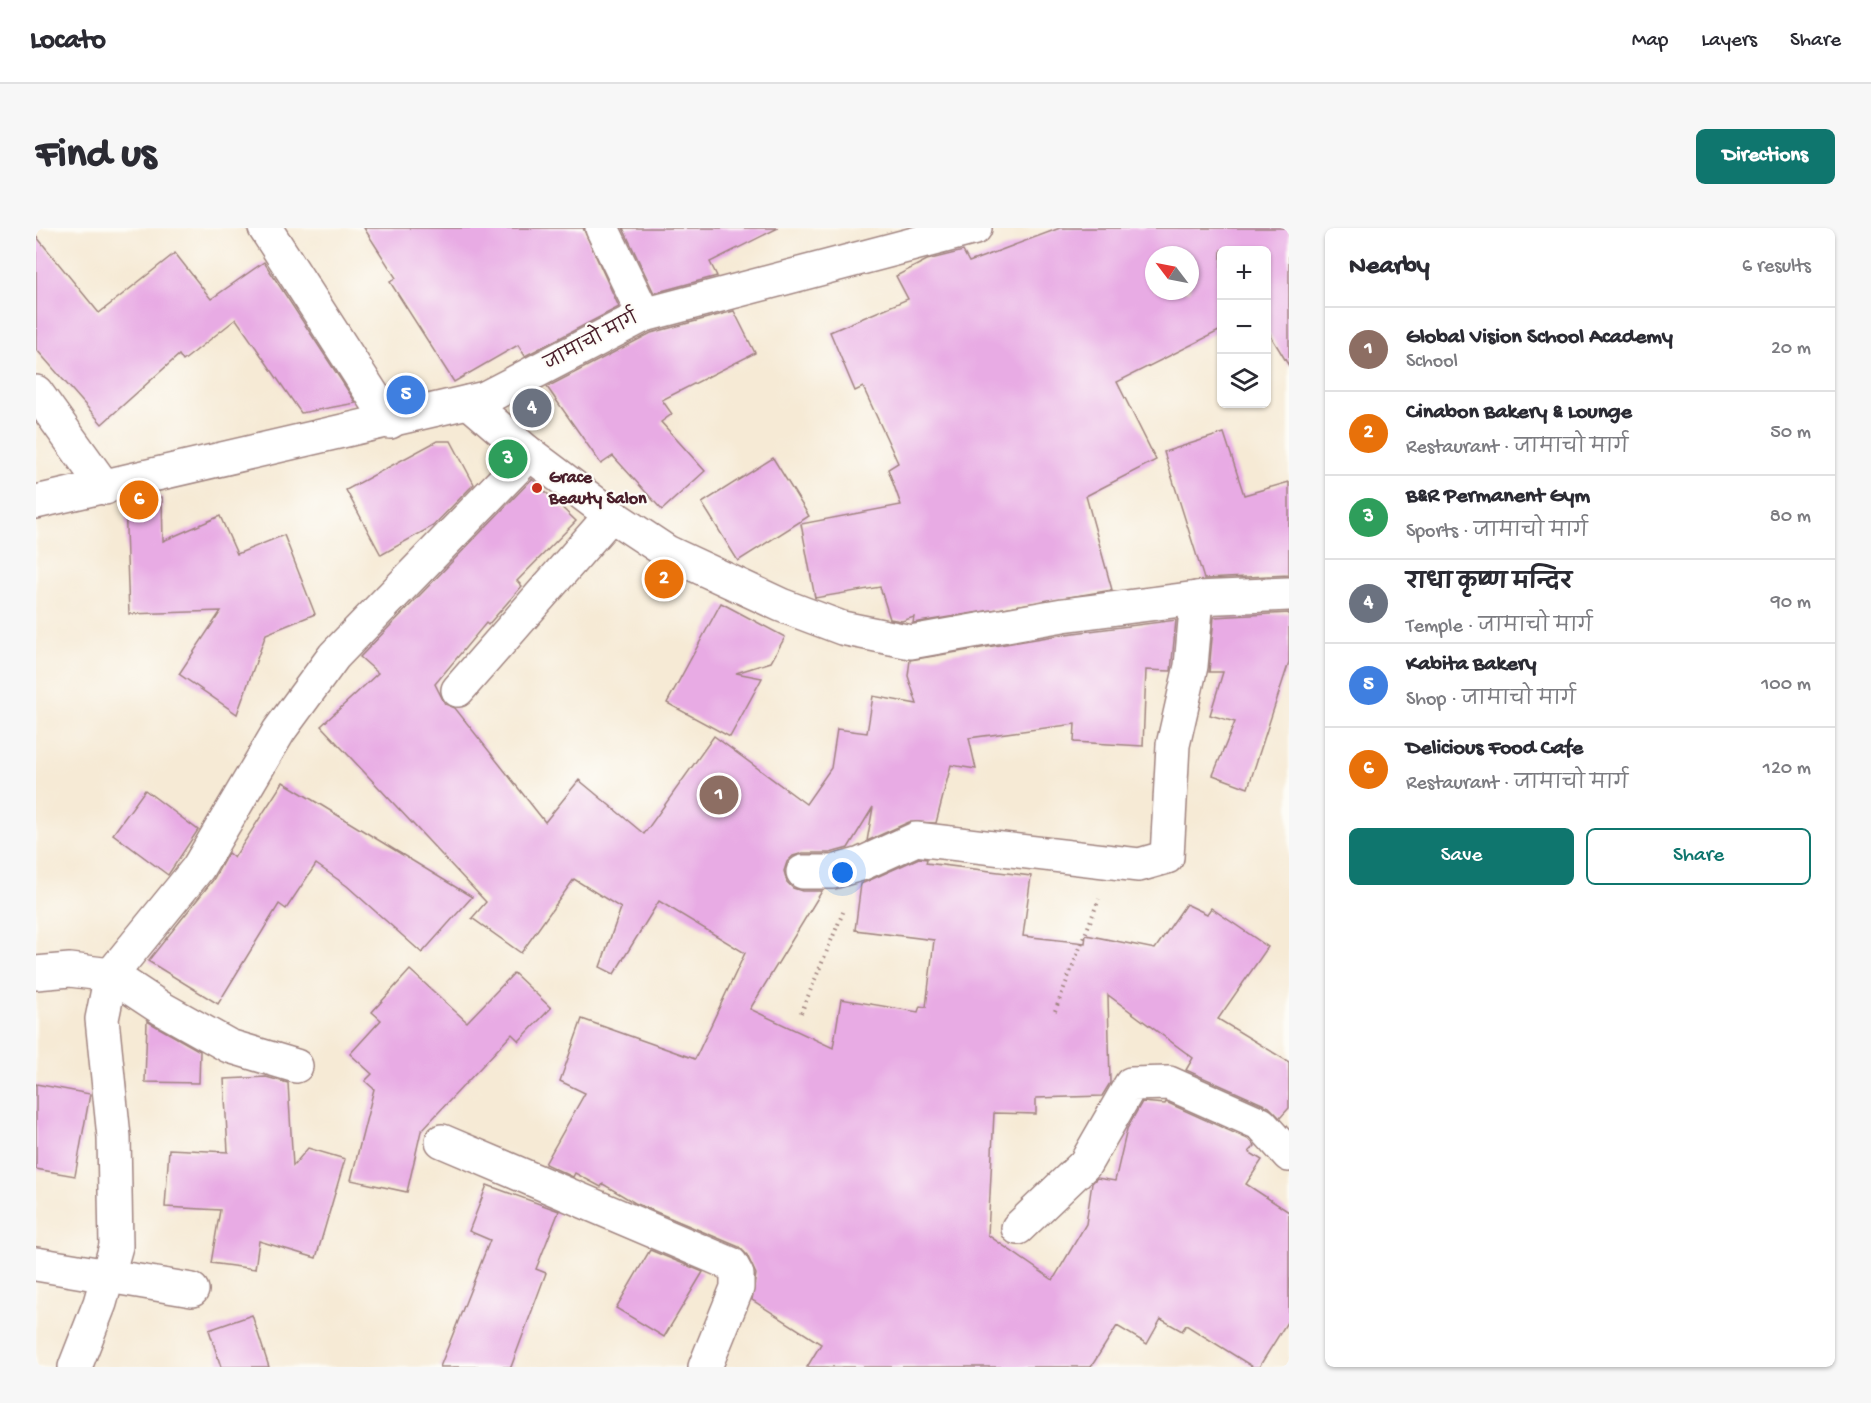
<!DOCTYPE html>
<html lang="en">
<head>
<meta charset="utf-8">
<style>
	:root { --surface:#fff; --page:#f7f7f7; --text:#2b2b33; --muted:#7c7c81; --line:#e1e1e2; --accent:#0f766e }
	body { margin:0; font-family:"Gochi Hand","Playpen Sans Deva",sans-serif; background:var(--page); color:var(--text) }
	.controls { position:absolute; right:18px; top:18px; display:grid; overflow:hidden; border-radius:9px; box-shadow:0 2px 4px #0004 }
	.controls button { width:54px; height:54px; display:grid; place-items:center; padding:0; border:0; border-bottom:2px solid var(--line); background:var(--surface); color:var(--text); font:30px sans-serif }
	.compass { position:absolute; left:1109px; top:18px; width:54px; height:54px; border-radius:50%; background:var(--surface); box-shadow:0 2px 4px #0004; rotate:302deg }
	.you { position:absolute; left:807px; top:645px; width:21px; height:21px; margin:-15px; border:4px solid #fff; border-radius:50%; background:#1a73e8; box-shadow:0 0 0 9px #1a73e833 }
	.badge { display:grid; place-items:center; width:39px; height:39px; border-radius:50%; background:var(--accent); color:#fff; font-size:20px; font-weight:700 }
	.pin { position:absolute; translate:-50% -50%; border:3px solid #fff; box-shadow:0 2px 6px #0006 }
	.list { margin:0; padding:0; list-style:none }
	h2 { display:flex; justify-content:space-between; align-items:center; height:78px; margin:0; padding:0 24px; font-size:26px }
	h2 small { font-size:20px; font-weight:400; color:var(--muted) }
	.list li { display:grid; grid-template-columns:39px 1fr auto; gap:18px; align-items:center; box-sizing:border-box; height:84px; padding:0 24px; border-top:2px solid var(--line) }
	.list b { display:block; font-size:22px; white-space:nowrap }
	.list p { margin:0; font-size:20px; white-space:nowrap; color:var(--muted) }
	.list em { font-size:20px; font-style:normal; color:var(--muted) }
	.actions { display:flex; gap:12px; padding:18px 24px }
	.actions a { flex:1; padding:14px 0; border:2px solid var(--accent); border-radius:9px; text-align:center; font-size:21px; color:var(--accent) }
	.actions .main { background:var(--accent); color:#fff }
	.icon { flex:none; width:33px; height:33px; fill:none; stroke:currentColor; stroke-width:2; stroke-linecap:round; stroke-linejoin:round }
	.map { position:relative; flex:none; width:1253px; height:1139px; overflow:hidden; border-radius:9px }
	header { display:flex; align-items:center; gap:36px; box-sizing:border-box; height:84px; padding:0 30px; background:var(--surface); border-bottom:2px solid var(--line) }
	header strong { font-size:28px }
	nav { display:flex; gap:33px; margin-inline-start:auto; font-size:21px }
	.intro { display:flex; align-items:center; justify-content:space-between; box-sizing:border-box; height:144px; padding:0 36px }
	h1 { margin:0; font-size:42px }
	.button { padding:15px 27px; border-radius:9px; background:var(--accent); color:#fff; font-size:21px; font-weight:700 }
	main { display:flex; gap:36px; padding:0 36px }
	aside { flex:1; background:var(--surface); border-radius:9px; box-shadow:0 2px 4px #0004 }
	.map>svg:first-child { display:block }
</style>
</head>
<body>
<header>
<strong>Locato</strong>
<nav><a>Map</a><a>Layers</a><a>Share</a></nav>
</header>
<div class="intro"><h1>Find us</h1><a class="button">Directions</a></div>
<main>
<div class="map">
<svg width="1253" height="1139" viewBox="0 0 1253 1139">
	<rect width="100%" height="100%" fill="#fdfcf7"/>
	<filter id="ink" filterUnits="userSpaceOnUse"><feTurbulence type="fractalNoise" baseFrequency=".0167" numOctaves="2"/><feDisplacementMap in="SourceGraphic" scale="12" xChannelSelector="R" yChannelSelector="G"/><feConvolveMatrix kernelMatrix="1 2 1 2 8 2 1 2 1" color-interpolation-filters="sRGB"/></filter>
	<filter id="wash" filterUnits="userSpaceOnUse"><feTurbulence type="fractalNoise" baseFrequency=".008" numOctaves="4" result="noise"/><feDisplacementMap in="SourceGraphic" scale="24" xChannelSelector="R" yChannelSelector="G"/><feGaussianBlur stdDeviation="1.35" result="paint"/><feColorMatrix in="noise" values="0 0 0 0 0 0 0 0 0 0 0 0 0 0 0 0 0 1.4 0 .05"/><feComposite in="paint" operator="in"/></filter>
	<g filter="url(#wash)">
		<rect width="100%" height="100%" fill="#f6ead5"/>
		<g id="blocks">
			<g fill="#e8abe4" fill-rule="evenodd">
				<polygon points="328,0 547,0 583,79 489,128 482,117 418,154 354,54 360,50"/>
				<polygon points="587,0 742,0 674,34 681,48 618,65"/>
				<path d="M1024,0H1253V138L1230,100V22H1185V102L1081,154L1120,232L1050,268L1076,362L877,395L878,389L866,393L854,391L844,359L779,370L765,296L865,277L852,241L862,235L827,159L819,163L794,104L872,71L860,48L891,32L927,23L933,34ZM1118,27H1154V63H1118Z"/>
				<polygon points="0,8 63,85 139,25 175,71 228,34 320,175 265,185 200,91 147,133 143,127 66,196 0,121"/>
				<polygon points="698,83 719,125 626,172 636,186 625,194 669,243 626,282 577,228 565,236 511,159 615,105"/>
				<polygon points="1188,205 1208,267 1253,254 1253,347 1168,351 1128,224"/>
				<polygon points="401,213 415,213 438,256 397,298 345,327 310,262"/>
				<polygon points="737,230 773,288 702,333 666,275"/>
				<polygon points="496,251 540,293 481,353 486,358 452,397 450,395 399,456 409,476 419,480 509,594 543,552 608,606 678,508 770,576 795,540 801,501 831,505 837,468 881,476 872,448 874,432 1030,406 1140,392 1135,443 1110,442 1107,518 1038,514 1039,496 933,510 940,541 915,537 900,595 873,594 831,613 837,579 812,620 794,625 767,625 757,628 751,634 748,643 751,654 757,660 766,663 786,663 714,781 797,820 805,771 882,784 884,778 890,779 898,712 819,702 825,656 883,630 891,631 890,635 995,648 987,708 1049,715 1050,707 1119,721 1150,676 1171,686 1175,680 1232,719 1182,791 1253,834 1253,880 1244,890 1233,879 1150,842 1157,830 1072,767 1074,855 1066,868 1000,870 1000,886 958,885 952,1007 1017,1052 1050,996 1056,955 1061,950 1079,953 1091,901 1106,874 1129,876 1130,874 1214,912 1219,918 1213,924 1226,932 1210,956 1253,984 1253,1091 1223,1139 1217,1139 1150,1097 1146,1103 1125,1091 1111,1116 1081,1098 1055,1139 771,1139 785,1116 716,1072 720,1046 711,1027 703,1019 599,975 567,956 565,959 539,945 537,949 509,936 549,865 524,853 546,791 659,831 709,725 623,673 578,746 564,739 585,680 538,651 485,725 436,690 450,674 285,498 342,445 324,429"/>
				<polygon points="126,269 127,313 184,288 201,326 248,307 279,386 230,406 201,486 143,446 185,383 93,386 89,273"/>
				<polygon points="685,375 749,409 735,434 700,445 726,450 694,509 631,475"/>
				<polygon points="1253,385 1253,434 1212,560 1177,547 1199,494 1174,487 1187,444 1173,444 1178,389"/>
				<polygon points="247,554 436,669 386,725 311,658 280,636 250,681 243,676 182,776 112,733 177,652 192,625 198,630"/>
				<polygon points="109,562 162,602 132,647 77,606"/>
				<polygon points="374,742 431,794 478,745 515,780 483,813 476,806 385,903 371,964 315,952 338,861 329,853 336,846 314,826 345,792 336,784"/>
				<polygon points="111,793 164,823 163,855 109,854"/>
				<polygon points="230,849 252,855 257,938 272,920 309,931 280,1030 223,1013 219,1041 175,1035 184,982 129,979 133,921 192,924 188,851"/>
				<polygon points="0,856 54,866 39,948 0,941"/>
				<polygon points="451,957 523,983 500,1041 510,1045 475,1139 404,1139 454,1012 433,1003"/>
				<polygon points="614,1022 667,1044 628,1109 580,1080"/>
				<polygon points="216,1087 233,1139 185,1139 173,1102"/>
			</g>
		</g>
	</g>
	<g filter="url(#ink)">
		<use href="#blocks" fill-opacity="0" stroke="#a08480" stroke-width="1.5"/>
		<g fill="none" stroke-linecap="round" stroke-linejoin="round">
			<g stroke="#a08480" stroke-width="36">
				<g id="minor">
					<polyline points="229,0 354,194"/>
					<polyline points="566,0 608,87"/>
					<polyline points="0,164 69,260"/>
					<polyline points="433,174 490,223 575,287 631,324 745,377 806,400 875,414 1027,387 1161,370 1253,366"/>
					<polyline points="422,462 575,287"/>
					<polyline points="767,644 797,644 825,636 880,611 1103,637 1131,629 1137,517 1155,438 1161,370"/>
					<polyline points="0,745 34,742 75,747 125,780 193,818 260,838"/>
					<polyline points="406,913 695,1036 701,1047 701,1060 669,1139"/>
					<polyline points="982,1000 1049,936 1095,856 1133,855 1225,896 1253,927"/>
					<polyline points="0,1036 156,1062"/>
					<polyline points="39,1139 64,1075 80,1018 78,909 66,791 75,747 162,640 243,503 298,428 483,237 490,223"/>
				</g>
			</g>
			<g stroke="#a08480" stroke-width="36">
				<polyline id="tertiary" points="0,274 449,170 608,87 939,0"/>
			</g>
			<g stroke="#a08480" stroke-width="4" stroke-dasharray="1.5 4.5" stroke-linecap="butt">
				<polyline points="1019,783 1063,671"/>
				<polyline points="765,785 808,682"/>
			</g>
			<use href="#minor" stroke="#fff" stroke-width="33"/>
			<use href="#tertiary" stroke="#fff" stroke-width="33"/>
		</g>
	</g>
	<circle fill="#c8321e" stroke="#fdfcf7" stroke-width="2" cx="501" cy="260" r="6"/>
	<g text-anchor="middle" dominant-baseline="central" stroke-width="4.5" stroke-linejoin="round" paint-order="stroke">
		<g font-size="18" fill="#4a1f2b" stroke="#fdfcf7">
			<text transform="translate(556 114) rotate(-28)">जामाचो मार्ग</text>
		</g>
		<g font-size="18" font-weight="bold" fill="#4a1f2b" stroke="#fdfcf7" text-anchor="start">
			<text x="513" y="250">Grace<tspan x="513" dy="21">Beauty Salon</tspan></text>
		</g>
	</g>
</svg>
<div class="controls">
<button>+</button>
<button>−</button>
<button><svg class="icon" aria-label="layers" viewBox="0 0 24 24"><path d="M12 4l9 5-9 5-9-5zM3 14l9 5 9-5"/></svg></button>
</div>
<svg class="compass" viewBox="-18 -18 36 36"><path d="M0-13l5 13h-10z" fill="#e53935"/><path d="M0 13l5-13h-10z" fill="#7c7c81"/></svg>
<div class="you"></div>
<div class="pin badge" style="left:683px;top:567px;background:#8d6e63">1</div>
<div class="pin badge" style="left:628px;top:351px;background:#e8710a">2</div>
<div class="pin badge" style="left:472px;top:231px;background:#2e9e5b">3</div>
<div class="pin badge" style="left:496px;top:180px;background:#6b7280">4</div>
<div class="pin badge" style="left:370px;top:167px;background:#3f7fe0">5</div>
<div class="pin badge" style="left:103px;top:272px;background:#e8710a">6</div>
</div>
<aside>
<h2>Nearby<small>6 results</small></h2>
<ul class="list">
<li><span class="badge" style="background:#8d6e63">1</span><div><b>Global Vision School Academy</b><p>School</p></div><em>20 m</em></li>
<li><span class="badge" style="background:#e8710a">2</span><div><b>Cinabon Bakery &amp; Lounge</b><p>Restaurant · जामाचो मार्ग</p></div><em>50 m</em></li>
<li><span class="badge" style="background:#2e9e5b">3</span><div><b>B&amp;R Permanent Gym</b><p>Sports · जामाचो मार्ग</p></div><em>80 m</em></li>
<li><span class="badge" style="background:#6b7280">4</span><div><b>राधा कृष्ण मन्दिर</b><p>Temple · जामाचो मार्ग</p></div><em>90 m</em></li>
<li><span class="badge" style="background:#3f7fe0">5</span><div><b>Kabita Bakery</b><p>Shop · जामाचो मार्ग</p></div><em>100 m</em></li>
<li><span class="badge" style="background:#e8710a">6</span><div><b>Delicious Food Cafe</b><p>Restaurant · जामाचो मार्ग</p></div><em>120 m</em></li>
</ul>
<div class="actions"><a class="main">Save</a><a>Share</a></div>
</aside>
</main>
</body>
</html>
